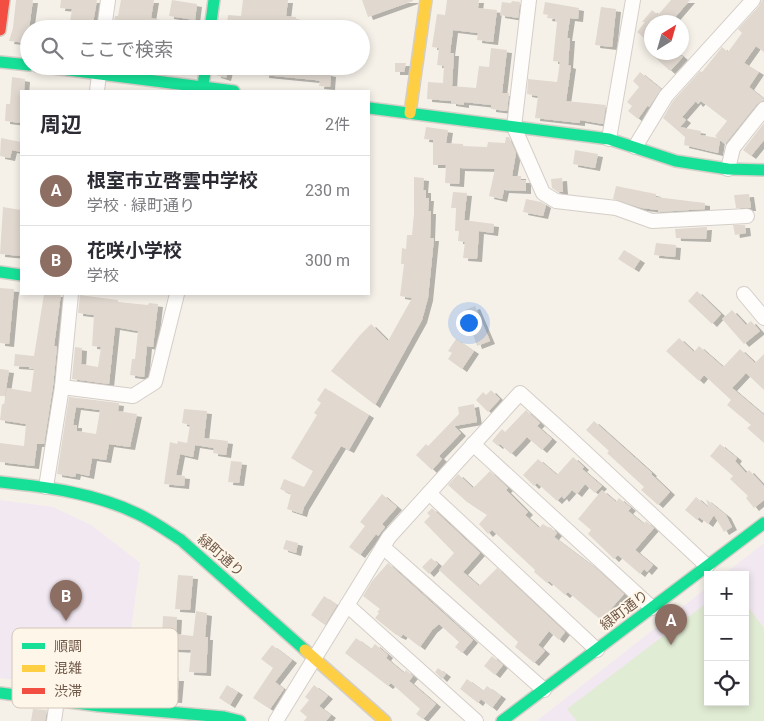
<!DOCTYPE html>
<html lang="ja">
<head>
<meta charset="utf-8">
<style>
	:root { --surface:#fff; --page:#f2f2f3; --text:#2b2b33; --muted:#7c7c81; --line:#e1e1e2; --accent:#1a73e8 }
	body { margin:0; font-family:Roboto,"Noto Sans JP",sans-serif; background:var(--page); color:var(--text) }
	.controls { position:absolute; right:15px; bottom:15px; display:grid; overflow:hidden; border-radius:0px; box-shadow:0 2px 8px #0003 }
	.controls button { width:45px; height:45px; display:grid; place-items:center; padding:0; border:0; border-bottom:1px solid var(--line); background:var(--surface); color:var(--text); font:25px sans-serif }
	.compass { position:absolute; left:644px; top:15px; width:45px; height:45px; border-radius:50%; background:var(--surface); box-shadow:0 2px 8px #0003; rotate:37deg }
	.you { position:absolute; left:468px; top:322px; width:18px; height:18px; margin:-12px; border:4px solid #fff; border-radius:50%; background:#1a73e8; box-shadow:0 0 0 8px #1a73e833 }
	.badge { display:grid; place-items:center; width:32px; height:32px; border-radius:50%; background:var(--accent); color:#fff; font-size:16px; font-weight:700 }
	.pin { position:absolute; translate:-50% -41px; filter:drop-shadow(0 1px 2px #0008) }
	.pin::after { content:''; position:absolute; top:26px; width:18px; height:15px; background:inherit; clip-path:polygon(0 0,100% 0,50% 100%) }
	.list { margin:0; padding:0; list-style:none }
	h2 { display:flex; justify-content:space-between; align-items:center; height:65px; margin:0; padding:0 20px; font-size:21px }
	h2 small { font-size:16px; font-weight:400; color:var(--muted) }
	.list li { display:grid; grid-template-columns:32px 1fr auto; gap:15px; align-items:center; box-sizing:border-box; height:70px; padding:0 20px; border-top:1px solid var(--line) }
	.list b { display:block; font-size:19px; white-space:nowrap }
	.list p { margin:0; font-size:16px; white-space:nowrap; color:var(--muted) }
	.list em { font-size:16px; font-style:normal; color:var(--muted) }
	.icon { flex:none; width:28px; height:28px; fill:none; stroke:currentColor; stroke-width:2; stroke-linecap:round; stroke-linejoin:round }
	.map { position:relative; flex:none; width:764px; height:721px; overflow:hidden }
	.search { position:absolute; background:var(--surface); box-shadow:0 2px 8px #0003; left:20px; top:20px; width:350px; height:55px; display:flex; align-items:center; gap:12px; box-sizing:border-box; padding:0 18px; border-radius:28px; color:var(--muted); font-size:19px }
	.panel { position:absolute; background:var(--surface); box-shadow:0 2px 8px #0003; left:20px; top:90px; width:350px; height:205px; border-radius:0px }
	.map>svg:first-child { display:block }
</style>
</head>
<body>
<div class="map">
<svg width="764" height="721" viewBox="0 0 764 721">
	<defs>
		<filter id="shadow"><feDropShadow dx="5" dy="3" stdDeviation="0" flood-color="#0004"/></filter>
	</defs>
	<rect width="100%" height="100%" fill="#f5f1e9"/>
	<g fill="#f2e8f1">
		<polygon points="0,500 53,507 91,525 140,563 124,681 114,692 0,678"/>
		<polygon points="764,543 764,721 539,721 538,720 708,587 708,702 745,702 745,575 723,575"/>
	</g>
	<polygon fill="#e1ecd4" points="708,602 708,702 745,702 745,603 764,628 764,721 577,721 567,709"/>
	<g fill="#e1d9d0" fill-rule="evenodd" filter="url(#shadow)">
		<polygon points="16,0 33,0 27,43 9,41 13,28"/>
		<polygon points="61,0 97,0 92,29 69,29 72,9 60,8"/>
		<polygon points="121,0 154,0 151,18 184,25 184,29 113,29 115,16 118,16"/>
		<polygon points="172,0 197,4 195,20 169,16"/>
		<polygon points="243,0 288,0 286,16 296,17 295,29 247,24 247,28 227,26 228,15 241,16"/>
		<polygon points="362,0 413,0 413,1 368,17"/>
		<polygon points="447,0 479,0 478,8 497,10 493,42 477,40 478,33 453,30 450,53 454,53 452,86 476,88 479,66 489,67 491,48 507,50 502,93 509,93 507,111 491,109 491,105 464,102 464,105 451,103 451,101 427,99 428,82 443,83 444,66 437,65 439,48 432,47 437,14 445,15"/>
		<polygon points="671,0 690,0 671,22 652,22 652,45 637,32 645,22 642,22 652,10 658,15"/>
		<path d="M762,0H764V52L756,46L744,63L759,72L749,87L764,99V100L757,104L725,144L720,140L718,153L684,145L685,137L663,118L673,101L700,71L702,72L722,47L728,52L742,33L738,29L759,6ZM696,101L698,104L701,101L727,121L715,136L718,138L700,135L701,131L680,127L686,120L682,117Z"/>
		<polygon points="512,1 520,2 518,18 500,15 502,2 511,3"/>
		<polygon points="545,2 579,8 578,19 570,18 567,38 570,38 568,65 571,66 566,101 606,105 603,124 580,120 580,123 535,118 538,96 527,94 528,79 557,82 560,62 553,61 557,22 555,21 555,19 547,18 548,15 543,14"/>
		<polygon points="601,7 616,9 612,47 595,45"/>
		<polygon points="649,52 677,52 683,57 670,71"/>
		<polygon points="395,63 406,63 404,72 395,72"/>
		<polygon points="217,66 229,66 226,78 216,75"/>
		<polygon points="265,66 288,68 288,66 307,66 327,68 326,73 331,74 330,87 319,86 320,81 315,80 264,75"/>
		<polygon points="640,72 661,89 649,107 648,105 638,119 628,111 632,106 627,102 639,87 633,81"/>
		<polygon points="12,77 25,79 24,91 21,91 21,123 5,121 6,104 10,104"/>
		<polygon points="764,123 764,140 751,156 743,150"/>
		<polygon points="426,127 448,130 446,143 463,144 463,146 487,147 488,142 505,143 506,137 509,137 516,153 512,176 521,176 521,180 526,180 526,191 504,190 502,199 489,196 495,169 460,168 459,184 445,183 446,165 433,165 433,140 424,139"/>
		<polygon points="1,138 21,142 21,152 12,150 10,158 0,156"/>
		<polygon points="575,150 598,154 595,168 573,164"/>
		<polygon points="414,177 424,178 423,190 426,190 426,198 429,198 428,211 431,211 430,238 434,238 428,298 422,320 375,405 331,371 360,335 371,324 388,341 412,298 400,296 404,264 401,264 402,248 406,249 407,235 412,235 414,213"/>
		<polygon points="562,178 563,192 558,192 552,188 551,179"/>
		<polygon points="616,186 656,194 656,197 705,203 705,209 658,212 658,210 642,208 613,199"/>
		<polygon points="453,192 467,193 464,220 494,224 493,233 479,231 477,259 463,258 465,242 458,241 459,231 455,231 456,208 451,208"/>
		<polygon points="749,194 751,208 736,208 734,195"/>
		<polygon points="526,199 541,202 546,205 543,216 523,212"/>
		<polygon points="3,207 21,210 21,256 0,254"/>
		<polygon points="733,225 745,225 746,233 735,235"/>
		<polygon points="707,227 706,239 676,238 675,229"/>
		<polygon points="656,243 676,245 675,257 654,255"/>
		<polygon points="624,250 640,260 634,269 618,259"/>
		<polygon points="0,288 14,289 9,344 0,343"/>
		<polygon points="697,291 721,314 712,324 688,301"/>
		<polygon points="44,294 61,294 54,346 57,346 53,386 44,444 37,444 34,466 0,462 0,443 24,446 26,424 0,420 2,404 4,404 7,388 31,392 34,369 29,369 29,367 14,366 15,354 34,356"/>
		<polygon points="80,295 118,300 118,302 148,305 149,303 158,304 153,347 147,346 144,377 130,375 132,359 135,359 138,331 115,327 109,384 72,379 75,347 82,348 81,364 98,367 101,347 92,346 94,315 78,313"/>
		<polygon points="475,306 490,341 477,346 465,310"/>
		<polygon points="732,310 746,325 751,321 760,331 744,344 722,319"/>
		<polygon points="679,338 694,352 699,346 723,367 740,349 755,363 764,354 764,390 746,373 732,388 764,415 764,443 747,428 751,425 727,405 731,400 704,375 699,381 666,351"/>
		<polygon points="456,339 474,351 462,369 448,359 452,353 448,351"/>
		<polygon points="0,369 9,370 5,396 0,396"/>
		<polygon points="325,388 369,415 349,450 341,446 304,507 302,514 287,509 291,494 280,489 284,479 304,487 313,471 291,458 317,415 314,413 321,403 317,400"/>
		<polygon points="491,390 500,399 488,412 476,400 483,392 486,395"/>
		<path d="M69,397L119,403L118,411L137,414L130,447L109,444L106,460L92,458L89,476L76,473L75,477L57,474ZM76,407L100,410L96,434L77,431V425H73Z"/>
		<polygon points="474,404 477,422 454,426 461,433 439,456 442,459 432,470 416,455 426,444 428,446 459,414 458,407"/>
		<polygon points="184,409 207,411 204,438 228,441 226,455 213,453 214,448 195,445 193,457 180,454 176,475 185,476 184,486 164,484 170,442 177,444 178,441 187,443 190,425 182,423"/>
		<polygon points="526,410 540,423 537,426 552,439 542,450 527,437 511,454 500,444 498,446 492,441 502,429 505,432"/>
		<polygon points="594,421 652,473 651,474 670,492 658,505 641,490 644,487 607,453 609,451 586,430"/>
		<polygon points="720,444 737,458 735,461 746,473 749,470 764,486 764,500 754,508 746,498 748,496 730,479 733,476 710,456"/>
		<polygon points="573,457 584,467 582,469 602,486 595,493 585,484 577,494 572,490 564,499 562,496 557,501 537,483 534,486 523,475 538,459 557,475"/>
		<polygon points="231,461 242,462 239,483 228,482"/>
		<polygon points="490,471 508,488 506,490 528,512 525,515 539,528 543,524 549,528 550,527 557,533 554,537 598,570 624,594 601,620 568,592 565,595 549,581 547,583 534,572 535,570 492,530 488,534 479,524 487,515 467,502 448,485 458,474 473,488"/>
		<polygon points="602,490 616,502 619,498 631,508 628,511 644,524 646,521 654,528 635,550 653,565 647,572 644,569 640,574 618,555 614,559 588,534 591,530 578,519"/>
		<polygon points="382,494 397,507 382,524 385,527 378,536 376,534 360,555 349,547 365,526 360,522"/>
		<polygon points="696,497 709,508 706,499 726,515 732,527 724,532 714,515 708,524 699,517 697,520 685,510"/>
		<polygon points="432,508 480,553 463,572 479,586 497,568 565,632 559,640 549,631 538,645 545,651 534,663 515,647 518,642 439,570 454,553 424,522 430,516 427,513"/>
		<polygon points="286,540 298,543 296,553 283,549"/>
		<polygon points="431,558 438,564 429,574 422,567"/>
		<polygon points="388,563 473,640 462,653 455,647 459,642 439,624 432,630 420,647 403,634 401,637 395,634 375,618 379,613 377,612 380,609 363,596 372,581"/>
		<polygon points="178,575 193,576 190,610 175,609"/>
		<polygon points="324,596 337,605 325,625 311,615"/>
		<polygon points="196,611 207,613 205,637 208,637 206,673 189,672 191,650 172,649 170,678 179,678 177,700 151,698 154,671 149,671 150,656 161,657 163,616 177,617 176,634 193,636"/>
		<polygon points="356,638 371,649 375,644 388,655 386,658 404,673 406,670 413,676 409,681 436,704 423,719 416,714 420,709 391,683 388,686 345,653"/>
		<polygon points="272,645 292,660 275,682 284,689 270,709 253,698 273,668 261,659"/>
		<polygon points="492,656 503,665 495,675 484,666"/>
		<polygon points="438,668 446,674 442,679 435,672"/>
		<polygon points="467,679 483,691 487,686 501,696 492,708 481,699 478,703 460,689"/>
		<polygon points="227,685 238,692 230,705 219,698"/>
		<polygon points="314,685 328,696 319,706 331,715 326,721 304,721 307,717 300,711 309,700 305,697"/>
		<polygon points="33,709 47,710 45,721 31,721"/>
	</g>
	<g fill="none" stroke-linecap="round" stroke-linejoin="round">
		<g stroke="#d4cec7" stroke-width="16">
			<g id="street">
				<polyline points="529,0 514,127 543,193 556,201 616,208 652,221 747,216"/>
				<polyline points="104,29 108,0"/>
				<polyline points="97,91 100,66"/>
				<polyline points="609,139 633,0"/>
				<polyline points="635,147 666,96 753,0"/>
				<polyline points="728,169 733,148 764,109"/>
				<polyline points="744,294 764,318"/>
				<polyline points="62,387 133,396 155,382 177,294"/>
				<polyline points="473,444 652,608"/>
				<polyline points="46,487 62,387 71,294"/>
				<polyline points="429,493 597,650"/>
				<polyline points="383,547 544,690"/>
				<polyline points="347,605 476,721"/>
				<polyline points="54,721 57,700"/>
				<polyline points="276,721 389,537 520,393 570,438 707,566"/>
			</g>
		</g>
		<g stroke="#d5cec7" stroke-width="14">
			<g id="fast">
				<polyline points="210,29 214,0"/>
				<polyline points="0,62 29,65"/>
				<polyline points="37,66 234,91"/>
				<polyline points="202,91 206,66"/>
				<polyline points="369,108 609,139 676,161 728,169 764,170"/>
				<polyline points="0,272 21,275"/>
				<path d="M0,482C47,487 95,493 138,514C153,521 167,531 181,540L305,650"/>
				<polyline points="0,693 99,706 224,717 240,721"/>
				<polyline points="502,721 764,523"/>
			</g>
		</g>
		<g stroke="#d5cec7" stroke-width="14">
			<g id="slow">
				<polyline points="410,113 426,0"/>
				<polyline points="305,650 385,721"/>
			</g>
		</g>
		<g stroke="#d5cec7" stroke-width="14">
			<polyline id="jam" points="0,30 4,0"/>
		</g>
		<use href="#street" stroke="#fefdfc" stroke-width="14"/>
		<use href="#fast" stroke="#16e098" stroke-width="11"/>
		<use href="#slow" stroke="#ffcf43" stroke-width="11"/>
		<use href="#jam" stroke="#f24e42" stroke-width="11"/>
	</g>
	<g text-anchor="middle" dominant-baseline="central" stroke-width="4" stroke-linejoin="round" paint-order="stroke">
		<g font-size="14" fill="#715a4b" stroke="#fef6e8">
			<text transform="translate(221 555) rotate(41)">緑町通り</text>
			<text transform="translate(624 610) rotate(-37)">緑町通り</text>
		</g>
	</g>
	<rect x="12" y="628" width="166" height="80" rx="8" fill="#fef6e8" stroke="#d4c7b9" stroke-width="1"/>
	<rect x="22" y="643" width="23" height="6" fill="#16e098"/>
	<rect x="22" y="665" width="23" height="7" fill="#ffcf43"/>
	<rect x="22" y="688" width="23" height="6" fill="#f24e42"/>
	<g font-size="14" fill="#715a4b">
		<text x="54" y="651">順調</text>
		<text x="54" y="673">混雑</text>
		<text x="54" y="696">渋滞</text>
	</g>
</svg>
<div class="controls">
<button>+</button>
<button>−</button>
<button><svg class="icon" aria-label="locate" viewBox="0 0 24 24"><circle cx="12" cy="12" r="6"/><path d="M12 2v4M12 18v4M2 12h4M18 12h4"/></svg></button>
</div>
<svg class="compass" viewBox="-18 -18 36 36"><path d="M0-13l5 13h-10z" fill="#e53935"/><path d="M0 13l5-13h-10z" fill="#7c7c81"/></svg>
<div class="you"></div>
<div class="pin badge" style="left:671px;top:645px;background:#8d6e63">A</div>
<div class="pin badge" style="left:66px;top:621px;background:#8d6e63">B</div>
<div class="search"><svg class="icon" aria-label="search" viewBox="0 0 24 24"><circle cx="10" cy="10" r="6"/><path d="M15 15l6 6"/></svg>ここで検索</div>
<section class="panel">
<h2>周辺<small>2件</small></h2>
<ul class="list">
<li><span class="badge" style="background:#8d6e63">A</span><div><b>根室市立啓雲中学校</b><p>学校 · 緑町通り</p></div><em>230 m</em></li>
<li><span class="badge" style="background:#8d6e63">B</span><div><b>花咲小学校</b><p>学校</p></div><em>300 m</em></li>
</ul>
</section>
</div>
</body>
</html>
